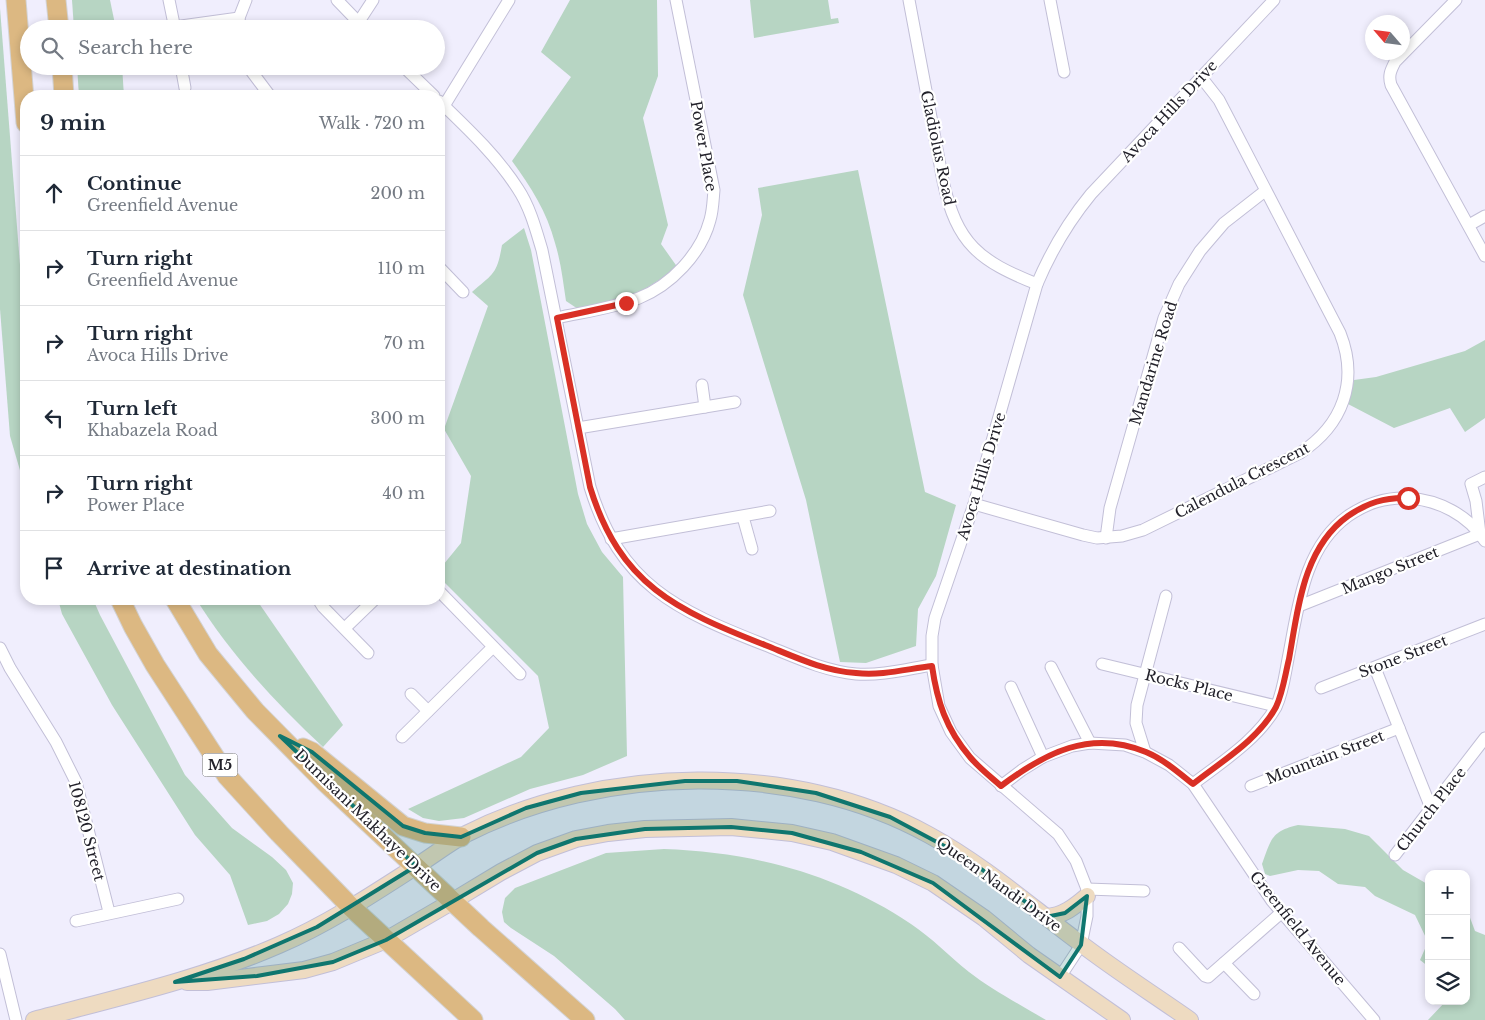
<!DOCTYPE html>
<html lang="en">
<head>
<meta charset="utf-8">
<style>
	:root { --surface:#fff; --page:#f2f2f3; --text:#1f2937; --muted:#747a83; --line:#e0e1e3 }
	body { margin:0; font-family:"Libre Baskerville",serif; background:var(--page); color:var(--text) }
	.controls { position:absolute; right:15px; bottom:15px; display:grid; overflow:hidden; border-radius:10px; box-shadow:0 2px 8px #0003 }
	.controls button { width:45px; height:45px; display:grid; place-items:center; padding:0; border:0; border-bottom:1px solid var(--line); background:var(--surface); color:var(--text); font:25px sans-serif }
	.compass { position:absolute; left:1365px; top:15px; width:45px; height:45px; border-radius:50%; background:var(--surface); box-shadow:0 2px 8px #0003; rotate:298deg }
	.stop { position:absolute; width:15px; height:15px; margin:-11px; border:4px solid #d93025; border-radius:50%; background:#fff }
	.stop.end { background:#d93025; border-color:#fff; box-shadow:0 1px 5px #0008 }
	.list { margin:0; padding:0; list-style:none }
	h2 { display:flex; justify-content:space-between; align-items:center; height:65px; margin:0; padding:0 20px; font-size:21px }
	h2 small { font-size:16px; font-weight:400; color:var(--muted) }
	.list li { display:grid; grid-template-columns:32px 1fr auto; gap:15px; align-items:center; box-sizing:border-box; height:75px; padding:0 20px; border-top:1px solid var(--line) }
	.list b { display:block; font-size:19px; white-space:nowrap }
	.list p { margin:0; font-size:16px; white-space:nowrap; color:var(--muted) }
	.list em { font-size:16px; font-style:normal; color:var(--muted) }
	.icon { flex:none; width:28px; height:28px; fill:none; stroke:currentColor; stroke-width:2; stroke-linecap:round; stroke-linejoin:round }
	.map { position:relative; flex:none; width:1485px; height:1020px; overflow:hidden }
	.search { position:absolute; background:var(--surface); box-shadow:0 2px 8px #0003; left:20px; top:20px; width:425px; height:55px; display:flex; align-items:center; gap:12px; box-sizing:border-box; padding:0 18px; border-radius:28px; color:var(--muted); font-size:19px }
	.panel { position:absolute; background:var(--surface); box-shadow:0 2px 8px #0003; left:20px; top:90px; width:425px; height:515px; border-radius:20px }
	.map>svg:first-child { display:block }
</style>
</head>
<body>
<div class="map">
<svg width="1485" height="1020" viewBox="0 0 1485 1020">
	<rect width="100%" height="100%" fill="#f0eefd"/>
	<g fill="#b7d5c3">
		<polygon points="72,0 110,0 116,29 74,29"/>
		<path d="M570,0H657L658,76L643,118L668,225L661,244L678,268L634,296L578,309L566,301C563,282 561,262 555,243C547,212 531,187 512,161L571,77L541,52Z"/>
		<polygon points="750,0 828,0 831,19 838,18 839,23 754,38"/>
		<polygon points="0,8 26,342 26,491 10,436 0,309"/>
		<polygon points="77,66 122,66 124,96 79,96"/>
		<polygon points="858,170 925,492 956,505 936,576 918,609 916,646 866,663 840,662 806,500 743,295 762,215 758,188"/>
		<path d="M524,228L531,250L578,494L587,524L602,552L623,577L627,756L583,775L530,789L464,818L439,821L423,818L408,809L521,757L549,728L538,676L439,577V570L461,543L471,476L444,429L488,306L472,292C494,273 497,274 502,245Z"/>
		<polygon points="1485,340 1485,418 1465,432 1450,408 1394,428 1348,404 1354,380 1376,377 1465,351"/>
		<polygon points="58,599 93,599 100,615 185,775 232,828 272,857 286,870 293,883 292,894 288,904 279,914 267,921 248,925 230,875 195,835 112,705 62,614"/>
		<path d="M196,599H256L343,725L323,747C275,702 231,655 196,599Z"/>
		<path d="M1298,825L1345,829L1369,836L1403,870L1429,885V967L1420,960L1428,942L1415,915L1375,896L1365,887L1338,884L1319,871L1298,870L1270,876L1265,874L1262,864C1271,840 1271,831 1298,825Z"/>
		<path d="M664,849C752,852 837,874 911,924C932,938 949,956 969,972C991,989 1022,1006 1046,1020H625L615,1009L554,956L511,928L504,922L502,912L505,898L515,888L606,853Z"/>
		<polygon points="1466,913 1469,915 1475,931 1485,935 1485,1020 1428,1020 1446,1001 1466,1001"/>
	</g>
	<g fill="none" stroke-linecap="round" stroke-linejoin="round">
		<g stroke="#c2bfd7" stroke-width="13">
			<g id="street">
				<polyline points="169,0 175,29"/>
				<polyline points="337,0 365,29"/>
				<path d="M909,0L943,181C957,244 979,261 1037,284"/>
				<polyline points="1050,0 1064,72"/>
				<path d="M1456,0L1395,62C1391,70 1388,75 1391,85L1485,256"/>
				<polyline points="358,23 373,0"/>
				<polyline points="174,27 239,18"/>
				<polyline points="240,29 239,18 246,0"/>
				<polyline points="181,66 185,88"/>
				<polyline points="249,66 252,72 270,96"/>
				<polyline points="403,66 434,96"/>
				<path d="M439,101C467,128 497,156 518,189C530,207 536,230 542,250L590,487C620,585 676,610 765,645C795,657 824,671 856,674C881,676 907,669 932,665"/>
				<polyline points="439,114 509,0"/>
				<polyline points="1469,225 1485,216"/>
				<polyline points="439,267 463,292"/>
				<path d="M557,318C584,312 613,308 639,298C671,285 701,254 710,220C713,210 713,200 714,190L676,0"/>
				<polyline points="702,385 705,407"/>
				<polyline points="578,428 735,402"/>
				<path d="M974,504L1083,535L1097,538L1122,536L1143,530L1300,453C1343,425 1359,381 1340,333L1219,100L1201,77"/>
				<polyline points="743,517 752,549"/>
				<polyline points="1106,538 1110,508 1164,318 1179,284 1200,251 1224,223 1265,191"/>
				<polyline points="611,539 770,511"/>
				<polyline points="439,591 520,674"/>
				<polyline points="318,599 323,607 368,653"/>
				<polyline points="1299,606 1480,534 1476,501 1471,484 1485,477"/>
				<polyline points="345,628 375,599"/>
				<polyline points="0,648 10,668 56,742 76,782 109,912"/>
				<polyline points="1102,664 1276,706"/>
				<polyline points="1051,667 1090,743"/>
				<polyline points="1375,668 1431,808"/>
				<polyline points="1011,687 1043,757"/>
				<polyline points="1321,688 1485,624"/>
				<polyline points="411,694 428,711"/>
				<polyline points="402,737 493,647"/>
				<polyline points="1145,752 1136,723 1137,705 1166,596"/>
				<path d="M1193,784C1222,762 1258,739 1276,707C1283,692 1285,675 1288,659C1298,609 1303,548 1348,516C1367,503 1385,497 1408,498C1439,500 1468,515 1485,541"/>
				<polyline points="1001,786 1022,770 1043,757 1072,746 1090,743 1125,745 1145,752 1169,765 1193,784 1272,901 1374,1020"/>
				<polyline points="1251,786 1399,728"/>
				<polyline points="1395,855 1485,738"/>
				<polyline points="1087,889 1144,891"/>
				<polyline points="76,921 178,899"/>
				<polyline points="1179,948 1205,976 1208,977 1282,912"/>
				<polyline points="0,954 16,1020"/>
				<polyline points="1224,963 1254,994"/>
				<path d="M1060,977L1081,945L1087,916V889L1076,861L1058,834L970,758L951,732L939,706L932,665V636L935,618L974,504L1037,284C1051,251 1068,222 1091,194L1274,0"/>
			</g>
		</g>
		<g stroke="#c2bfd7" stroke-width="18">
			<g id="secondary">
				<path d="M1046,917C1063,916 1074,907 1087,896"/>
				<polyline points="187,982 207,982 304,970 333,962 386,940 453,901 501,872 537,853 576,839 608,833 645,829 731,827 792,833 832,842 896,865 933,883 984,918 1029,955 1122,1020"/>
				<path d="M34,1020C116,998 201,979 279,945C328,924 373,894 418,865C434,855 449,843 466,834C602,765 794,760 929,835C984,865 1030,906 1080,943C1115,970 1153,994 1190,1020"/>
			</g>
		</g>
		<g stroke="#d3d3d4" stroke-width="21">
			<g id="primary">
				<polyline points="16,0 26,123"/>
				<polyline points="56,0 59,29"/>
				<polyline points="62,66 64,96"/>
				<polyline points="120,599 133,626 155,665 227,776 279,833 351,907 473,1020"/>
				<polyline points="175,599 208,654 255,711 324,781 481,928 585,1020"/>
				<polyline points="303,748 312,752 403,826 425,833 461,837"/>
			</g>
		</g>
		<use href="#street" stroke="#fff" stroke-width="11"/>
		<use href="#secondary" stroke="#eedbc1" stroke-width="16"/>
		<use href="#primary" stroke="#dcb882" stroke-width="19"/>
	</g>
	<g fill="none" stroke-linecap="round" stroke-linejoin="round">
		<path stroke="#d93025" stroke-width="6" d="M626,303L557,318L590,487C620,585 676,610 765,645C795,657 824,671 856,673C881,676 907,669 932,666C937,701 946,729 970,757C979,768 991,777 1001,786C1045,753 1090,729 1146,752C1163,759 1178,772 1193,784C1222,761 1258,740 1276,707C1283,692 1285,675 1289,659C1298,609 1303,548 1348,516C1367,503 1385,497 1408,498"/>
	</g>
	<path fill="#0f766e" fill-opacity="0.2" stroke="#0f766e" stroke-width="4" stroke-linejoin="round" d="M280,736L312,752L403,826L425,833L461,837L526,808L581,793L685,781H737L816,793L890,817L965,857L1046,917L1065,913L1087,896L1081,945L1060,977L933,883L861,852L792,833L731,827L645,829L576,839L537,853L386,940L333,962L257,976L175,982L244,959L317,927L416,866Z"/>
	<g text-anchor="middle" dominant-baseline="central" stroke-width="4.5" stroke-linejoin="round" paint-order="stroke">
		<rect fill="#fff" stroke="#64646a" stroke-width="1" x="202.5" y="753.5" width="35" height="23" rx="4"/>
		<g font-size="14" font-weight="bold" fill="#22212a">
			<text x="220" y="765">M5</text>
		</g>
		<g font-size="15" fill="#22212a" stroke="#fff">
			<text transform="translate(1169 111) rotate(-47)">Avoca Hills Drive</text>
			<text transform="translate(704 146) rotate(80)">Power Place</text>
			<text transform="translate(938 148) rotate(78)">Gladiolus Road</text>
			<text transform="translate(1153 363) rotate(-73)">Mandarine Road</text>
			<text transform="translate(981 476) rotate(-73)">Avoca Hills Drive</text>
			<text transform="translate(1242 480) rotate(-27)">Calendula Crescent</text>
			<text transform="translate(1390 570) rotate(-22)">Mango Street</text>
			<text transform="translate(1403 656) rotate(-21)">Stone Street</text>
			<text transform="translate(1189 685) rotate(14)">Rocks Place</text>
			<text transform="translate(1325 757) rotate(-21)">Mountain Street</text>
			<text transform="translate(1431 809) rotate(-52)">Church Place</text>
			<text transform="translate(368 820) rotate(44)">Dumisani Makhaye Drive</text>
			<text transform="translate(87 831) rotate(75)">108120 Street</text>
			<text transform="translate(999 884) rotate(36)">Queen Nandi Drive</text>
			<text transform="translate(1298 928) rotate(51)">Greenfield Avenue</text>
		</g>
	</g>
</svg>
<div class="controls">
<button>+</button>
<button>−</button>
<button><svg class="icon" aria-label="layers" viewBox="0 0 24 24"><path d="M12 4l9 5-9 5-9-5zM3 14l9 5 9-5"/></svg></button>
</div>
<svg class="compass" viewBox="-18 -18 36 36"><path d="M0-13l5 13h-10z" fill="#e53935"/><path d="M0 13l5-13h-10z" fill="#747a83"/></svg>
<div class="stop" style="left:1408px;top:498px"></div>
<div class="stop end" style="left:626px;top:303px"></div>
<div class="search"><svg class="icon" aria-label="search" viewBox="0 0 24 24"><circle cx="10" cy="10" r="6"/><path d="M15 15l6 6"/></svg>Search here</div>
<section class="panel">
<h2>9 min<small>Walk · 720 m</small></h2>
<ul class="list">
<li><svg class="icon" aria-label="ahead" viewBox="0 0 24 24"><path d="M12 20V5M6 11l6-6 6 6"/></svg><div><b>Continue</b><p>Greenfield Avenue</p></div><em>200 m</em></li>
<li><svg class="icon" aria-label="right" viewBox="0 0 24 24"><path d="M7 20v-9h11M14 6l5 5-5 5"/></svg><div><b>Turn right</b><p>Greenfield Avenue</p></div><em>110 m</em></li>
<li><svg class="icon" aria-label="right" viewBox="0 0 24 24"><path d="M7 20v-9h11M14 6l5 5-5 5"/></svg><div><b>Turn right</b><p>Avoca Hills Drive</p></div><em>70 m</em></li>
<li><svg class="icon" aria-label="left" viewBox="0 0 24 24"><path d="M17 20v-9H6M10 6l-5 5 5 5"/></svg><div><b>Turn left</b><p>Khabazela Road</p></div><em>300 m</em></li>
<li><svg class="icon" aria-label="right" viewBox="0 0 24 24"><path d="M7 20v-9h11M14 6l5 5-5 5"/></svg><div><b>Turn right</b><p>Power Place</p></div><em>40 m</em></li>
<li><svg class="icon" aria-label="arrive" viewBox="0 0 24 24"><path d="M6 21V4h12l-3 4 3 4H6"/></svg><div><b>Arrive at destination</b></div></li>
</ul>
</section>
</div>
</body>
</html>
